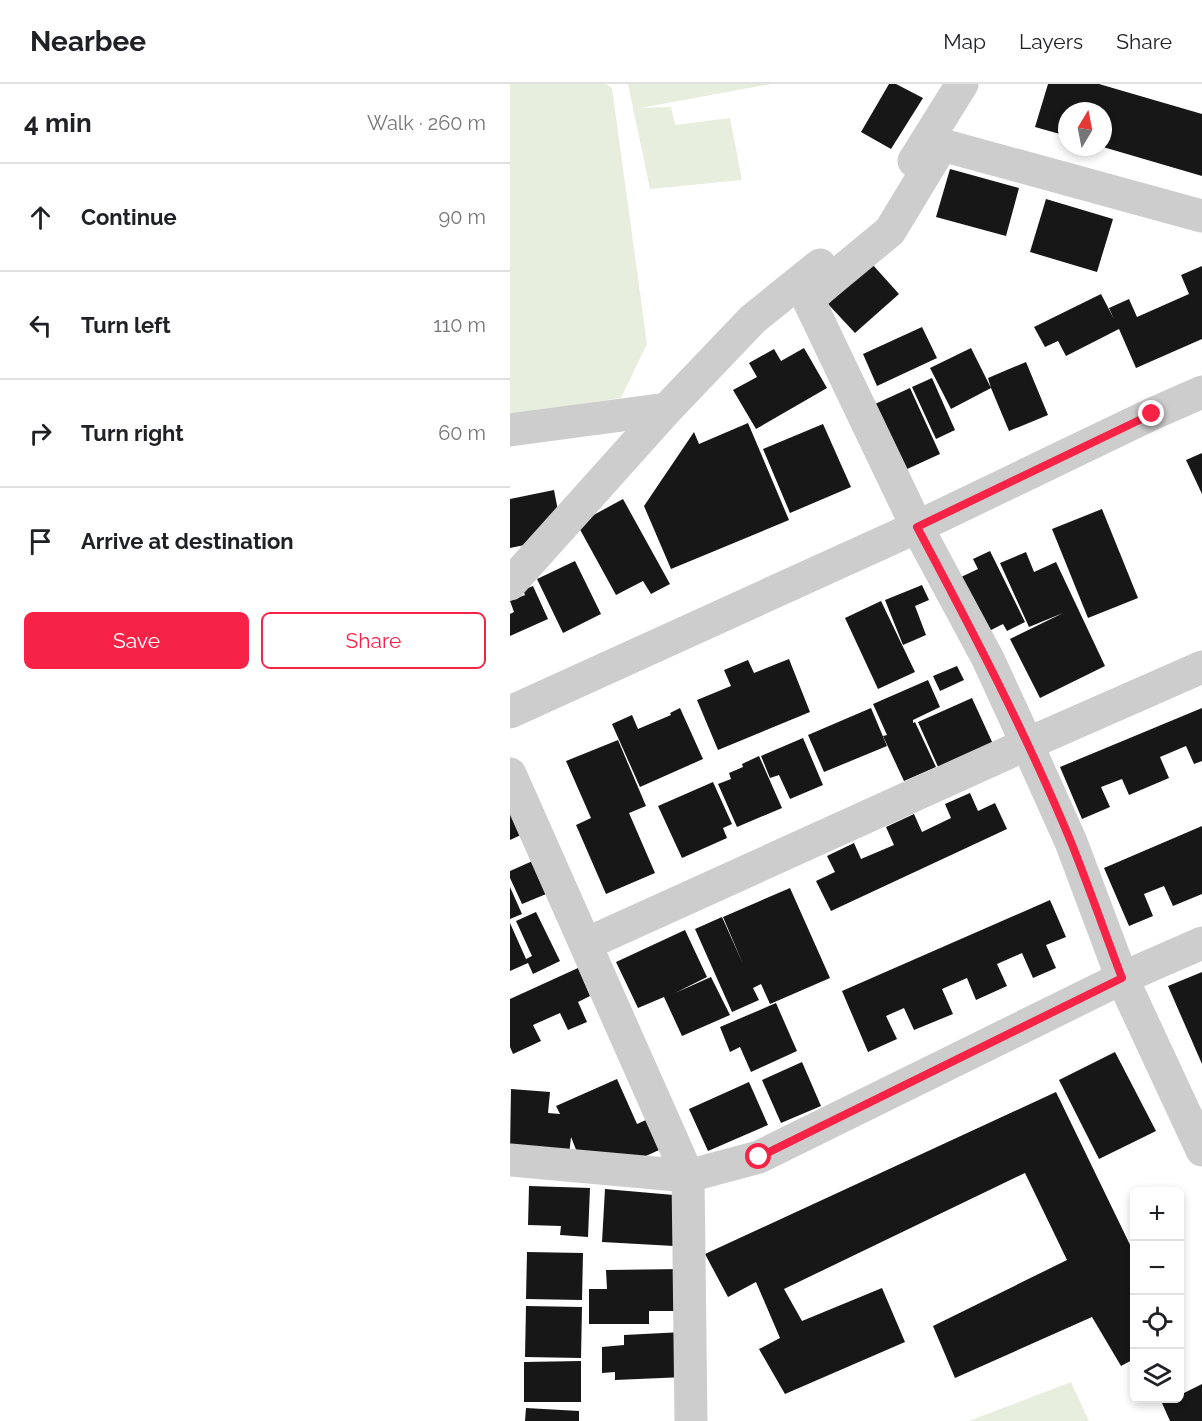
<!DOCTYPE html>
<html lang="en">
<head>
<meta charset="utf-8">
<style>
	:root { --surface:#fff; --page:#f6f6f6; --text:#202124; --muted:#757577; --line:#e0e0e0; --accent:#f62347 }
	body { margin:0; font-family:Raleway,sans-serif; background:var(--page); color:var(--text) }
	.controls { position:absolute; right:18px; bottom:18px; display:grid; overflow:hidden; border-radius:9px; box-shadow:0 3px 9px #0003 }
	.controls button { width:54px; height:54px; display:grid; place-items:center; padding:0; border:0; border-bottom:2px solid var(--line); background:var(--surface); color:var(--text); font:30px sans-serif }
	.compass { position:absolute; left:548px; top:18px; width:54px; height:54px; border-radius:50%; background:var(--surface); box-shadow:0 3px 9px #0003; rotate:10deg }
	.stop { position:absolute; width:18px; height:18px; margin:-14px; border:4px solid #f62347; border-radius:50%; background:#fff }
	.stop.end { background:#f62347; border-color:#fff; box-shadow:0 2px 6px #0008 }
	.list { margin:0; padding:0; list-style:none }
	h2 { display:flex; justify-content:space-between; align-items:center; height:78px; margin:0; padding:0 24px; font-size:26px }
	h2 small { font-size:20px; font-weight:400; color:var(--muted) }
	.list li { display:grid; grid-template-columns:39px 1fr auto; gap:18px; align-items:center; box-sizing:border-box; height:108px; padding:0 24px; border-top:2px solid var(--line) }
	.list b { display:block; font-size:22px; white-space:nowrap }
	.list em { font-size:20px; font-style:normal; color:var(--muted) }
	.actions { display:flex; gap:12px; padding:18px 24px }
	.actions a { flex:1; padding:14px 0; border:2px solid var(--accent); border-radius:9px; text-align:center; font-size:21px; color:var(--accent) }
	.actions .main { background:var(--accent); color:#fff }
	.icon { flex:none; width:33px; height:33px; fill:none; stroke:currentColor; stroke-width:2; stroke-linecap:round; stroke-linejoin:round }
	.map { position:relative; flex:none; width:692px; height:1337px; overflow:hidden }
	header { display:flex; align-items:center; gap:36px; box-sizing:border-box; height:84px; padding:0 30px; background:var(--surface); border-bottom:2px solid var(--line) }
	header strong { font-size:28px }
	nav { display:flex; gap:33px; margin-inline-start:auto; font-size:21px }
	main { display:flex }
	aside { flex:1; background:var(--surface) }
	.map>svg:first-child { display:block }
</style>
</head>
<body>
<header>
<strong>Nearbee</strong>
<nav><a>Map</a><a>Layers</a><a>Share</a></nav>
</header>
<main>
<aside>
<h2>4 min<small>Walk · 260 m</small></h2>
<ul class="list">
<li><svg class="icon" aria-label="ahead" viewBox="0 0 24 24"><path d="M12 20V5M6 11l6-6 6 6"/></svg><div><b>Continue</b></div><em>90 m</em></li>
<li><svg class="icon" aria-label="left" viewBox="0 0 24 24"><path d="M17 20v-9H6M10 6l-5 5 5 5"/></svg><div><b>Turn left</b></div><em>110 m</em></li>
<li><svg class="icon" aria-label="right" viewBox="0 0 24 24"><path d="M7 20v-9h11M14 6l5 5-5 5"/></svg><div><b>Turn right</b></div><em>60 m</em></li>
<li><svg class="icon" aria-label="arrive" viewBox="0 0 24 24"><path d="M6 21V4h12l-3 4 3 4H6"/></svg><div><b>Arrive at destination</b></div></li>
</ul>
<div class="actions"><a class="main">Save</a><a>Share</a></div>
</aside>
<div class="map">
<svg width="692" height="1337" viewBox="0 0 692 1337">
	<rect width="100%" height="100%" fill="#fff"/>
	<g fill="#e8eedd">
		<polygon points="0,0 96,0 102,4 137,260 111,314 0,331"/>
		<polygon points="118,0 261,0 130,24 161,23 165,41 220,34 232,96 140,105"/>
		<polygon points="561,1298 579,1337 459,1337"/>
	</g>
	<g fill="#171717">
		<polygon points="379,0 386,0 413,14 381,65 351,48"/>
		<polygon points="538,0 589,0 692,30 692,92 593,63 593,27 557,27 557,52 525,43"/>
		<polygon points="440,85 509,104 496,152 426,133"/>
		<polygon points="536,115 603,135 587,188 520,168"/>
		<polygon points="362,180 389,210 345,249 318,220"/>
		<polygon points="692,182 692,255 626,284 609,245 556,272 548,257 535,263 524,243 591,210 604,235 599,224 619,215 627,233 679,210 671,191"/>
		<polygon points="412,243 427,274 367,302 353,270"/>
		<polygon points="294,264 317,304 246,345 223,306 247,293 239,279 264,265 271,277"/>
		<polygon points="461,264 481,304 478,294 516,278 538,331 499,347 481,304 441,325 420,284"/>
		<polygon points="422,294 445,346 426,355 402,303"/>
		<polygon points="400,304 430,370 395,386 365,320"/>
		<polygon points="238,339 279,436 161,485 134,422 184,348 189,360"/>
		<polygon points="313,340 341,403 280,429 253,365"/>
		<polygon points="692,369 692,410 676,376"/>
		<polygon points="44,406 49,432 29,458 0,464 0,415"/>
		<polygon points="113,415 160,500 141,510 133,497 106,511 67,440"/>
		<polygon points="592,425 628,514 578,534 542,445"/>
		<polygon points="480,467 515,538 497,547 493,540 477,548 451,493 468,485 463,475"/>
		<polygon points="516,468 524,488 546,478 595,582 530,614 500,555 553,529 519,543 490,479"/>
		<polygon points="65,477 91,530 53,549 27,495"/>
		<polygon points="412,501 419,516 405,522 416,551 393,561 375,516"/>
		<polygon points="23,502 38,535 0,552 0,530 4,528 0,517 15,511 13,506"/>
		<polygon points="371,517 405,588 368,605 335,534"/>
		<polygon points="279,575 300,628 208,666 187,616 221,602 214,586 238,576 244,589"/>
		<polygon points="447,582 454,596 430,607 423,592"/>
		<polygon points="418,596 430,623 403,636 403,639 405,638 426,683 394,697 373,652 377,651 363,620"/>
		<polygon points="462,614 483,660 429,685 408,638"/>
		<polygon points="170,624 193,675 130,703 102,640 122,631 128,645 161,631 160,629"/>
		<polygon points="361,624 377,662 314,688 298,651"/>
		<polygon points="692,624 692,677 684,680 676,662 650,673 659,694 619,711 612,695 591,703 600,723 572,735 550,683"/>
		<polygon points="293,654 313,701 280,715 269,691 260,694 251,672"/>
		<polygon points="108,656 136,722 119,729 145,789 96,810 66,741 81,734 56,677"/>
		<polygon points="249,672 272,724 227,743 208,700 221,695 219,689 233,683 232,680"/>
		<polygon points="203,698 222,740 213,744 217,754 172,774 148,722"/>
		<polygon points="460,709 468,727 485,719 497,745 321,827 306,797 325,788 317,772 344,759 351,775 384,761 376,743 404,730 412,748 441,734 435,720"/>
		<polygon points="0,722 13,750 0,756"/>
		<polygon points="692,742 692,810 663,822 654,802 634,810 643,832 619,842 594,784"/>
		<polygon points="27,775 41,808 12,820 0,794 0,787"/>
		<polygon points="0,803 12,830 0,835"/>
		<polygon points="280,804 320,894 260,920 251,900 243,904 249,916 222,928 185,845 212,833 233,880 213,833"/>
		<polygon points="540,816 556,853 536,861 546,884 523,894 512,869 487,880 497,902 466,916 457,894 432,905 443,930 404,946 394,924 376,932 387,955 358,968 332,907"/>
		<polygon points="26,828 50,877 23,890 18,879 0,887 0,839 16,875 22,872 6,837"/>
		<polygon points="175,846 197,893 165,909 201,893 220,931 172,952 154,913 128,924 106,878"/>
		<polygon points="68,884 80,912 68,918 77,938 58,946 50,929 23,941 31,957 3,970 0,963 0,915"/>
		<polygon points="692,888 692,980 658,902"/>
		<polygon points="266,919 287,967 241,988 230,963 220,968 210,943"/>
		<polygon points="605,968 646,1047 589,1075 549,996"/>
		<polygon points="292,978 311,1022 271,1039 252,996"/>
		<polygon points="107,995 127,1040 145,1032 158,1062 127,1076 69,1073 61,1053 59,1071 0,1066 1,1005 40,1008 38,1029 50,1030 46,1022"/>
		<polygon points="239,998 258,1041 198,1067 179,1025"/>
		<polygon points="546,1008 624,1169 624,1275 611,1282 582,1233 445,1294 423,1242 557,1176 515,1089 274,1205 292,1237 372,1204 395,1258 275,1310 249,1265 270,1254 246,1198 218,1213 195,1170"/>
		<polygon points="19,1102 80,1104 78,1153 50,1151 51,1142 18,1141"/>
		<polygon points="95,1105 164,1111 164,1162 92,1158"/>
		<polygon points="17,1168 73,1169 72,1216 16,1215"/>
		<polygon points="173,1185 164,1227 139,1227 139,1240 79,1240 79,1205 97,1205 96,1186"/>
		<polygon points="16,1222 72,1223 71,1274 15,1273"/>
		<polygon points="173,1248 175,1293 105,1296 105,1288 92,1289 92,1263 114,1261 114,1251"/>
		<polygon points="71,1277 71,1318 14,1318 14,1278"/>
		<polygon points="692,1300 692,1337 660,1337 652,1319 662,1314 670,1314 670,1311"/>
		<polygon points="16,1324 69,1327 69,1337 15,1337"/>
	</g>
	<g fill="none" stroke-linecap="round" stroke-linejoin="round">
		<g stroke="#cdcdcd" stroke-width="33">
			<polyline points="404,77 452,0"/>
			<polyline points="692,132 432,61 380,147 298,215 407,443 478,575 517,660 561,758 612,894 692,1066"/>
			<polyline points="0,346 157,325"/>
			<polyline points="0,500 157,325 243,235 310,181"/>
			<polyline points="0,628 407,443 642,330 692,308"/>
			<polyline points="0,690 178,1092 181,1337"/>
			<polyline points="76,860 517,660 692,583"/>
			<polyline points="0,1076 178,1092 249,1073 612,894 692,859"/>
		</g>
	</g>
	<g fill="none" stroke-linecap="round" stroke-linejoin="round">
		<path stroke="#f62347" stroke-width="8" d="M249,1073L612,894C595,849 579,803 561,758C516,649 462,546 407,443L642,330"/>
	</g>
</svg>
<div class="controls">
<button>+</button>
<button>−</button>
<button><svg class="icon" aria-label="locate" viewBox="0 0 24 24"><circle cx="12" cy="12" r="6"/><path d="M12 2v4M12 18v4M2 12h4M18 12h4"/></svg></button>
<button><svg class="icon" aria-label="layers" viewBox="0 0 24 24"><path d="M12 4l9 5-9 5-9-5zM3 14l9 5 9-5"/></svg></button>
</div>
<svg class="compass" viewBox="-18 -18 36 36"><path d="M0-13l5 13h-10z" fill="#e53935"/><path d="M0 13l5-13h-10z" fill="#757577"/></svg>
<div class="stop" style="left:249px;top:1073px"></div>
<div class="stop end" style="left:642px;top:330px"></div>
</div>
</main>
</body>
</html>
